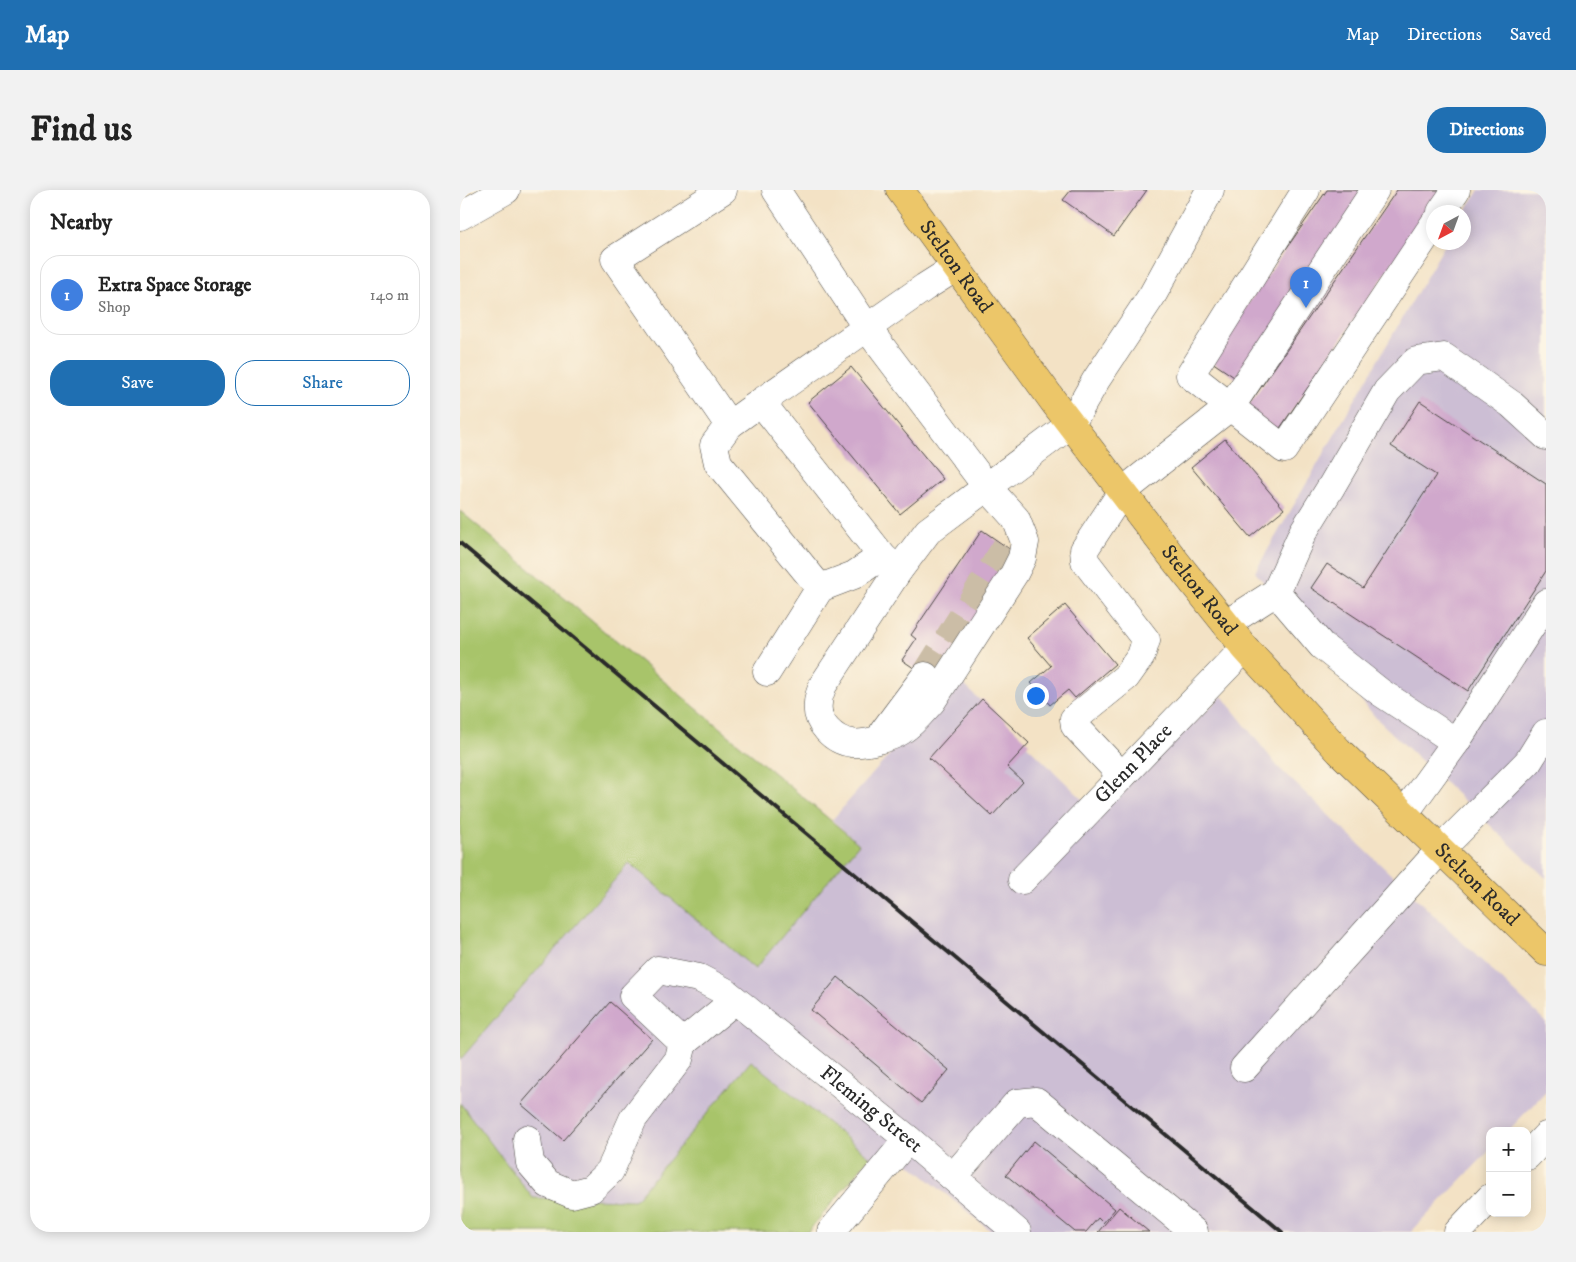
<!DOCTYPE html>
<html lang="en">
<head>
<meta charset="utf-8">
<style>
	:root { --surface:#fff; --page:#f2f2f2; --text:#222; --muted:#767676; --line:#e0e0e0; --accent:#1f6fb2 }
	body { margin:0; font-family:"IM FELL DW Pica",serif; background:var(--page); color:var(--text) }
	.controls { position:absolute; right:15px; bottom:15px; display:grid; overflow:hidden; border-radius:10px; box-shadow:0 2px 12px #0003 }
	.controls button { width:45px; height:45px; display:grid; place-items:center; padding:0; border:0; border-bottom:1px solid var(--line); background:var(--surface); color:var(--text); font:25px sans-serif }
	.compass { position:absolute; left:966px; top:15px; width:45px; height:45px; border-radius:50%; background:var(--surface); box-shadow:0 2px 12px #0003; rotate:221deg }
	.you { position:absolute; left:575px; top:505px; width:18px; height:18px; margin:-12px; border:4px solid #fff; border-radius:50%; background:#1a73e8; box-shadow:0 0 0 8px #1a73e833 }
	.badge { display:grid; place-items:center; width:32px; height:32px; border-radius:50%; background:var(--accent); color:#fff; font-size:16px; font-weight:700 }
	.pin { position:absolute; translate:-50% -41px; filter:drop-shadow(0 1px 2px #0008) }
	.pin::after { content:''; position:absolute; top:26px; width:18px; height:15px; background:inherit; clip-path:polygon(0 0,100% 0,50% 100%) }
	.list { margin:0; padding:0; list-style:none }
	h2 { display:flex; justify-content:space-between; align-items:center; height:65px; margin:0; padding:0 20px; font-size:21px }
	h2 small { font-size:16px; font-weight:400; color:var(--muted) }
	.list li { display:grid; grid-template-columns:32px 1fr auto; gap:15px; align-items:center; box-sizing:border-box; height:80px; margin:0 10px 10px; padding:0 10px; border:1px solid var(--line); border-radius:20px }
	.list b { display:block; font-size:19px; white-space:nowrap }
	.list p { margin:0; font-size:16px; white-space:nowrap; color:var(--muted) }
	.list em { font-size:16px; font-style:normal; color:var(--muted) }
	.actions { display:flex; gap:10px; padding:15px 20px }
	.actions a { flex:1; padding:11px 0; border:1px solid var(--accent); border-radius:20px; text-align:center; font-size:18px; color:var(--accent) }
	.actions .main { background:var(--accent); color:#fff }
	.map { position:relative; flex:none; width:1086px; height:1042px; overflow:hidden; border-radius:20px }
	header { display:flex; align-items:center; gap:30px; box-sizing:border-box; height:70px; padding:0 25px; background:var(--accent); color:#fff }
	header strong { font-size:24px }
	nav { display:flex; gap:28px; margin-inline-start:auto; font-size:18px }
	.intro { display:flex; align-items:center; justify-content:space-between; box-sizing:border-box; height:120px; padding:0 30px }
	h1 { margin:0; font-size:35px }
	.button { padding:12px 22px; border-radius:20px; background:var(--accent); color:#fff; font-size:18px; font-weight:700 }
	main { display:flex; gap:30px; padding:0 30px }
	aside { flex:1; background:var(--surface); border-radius:20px; box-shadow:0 2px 12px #0003 }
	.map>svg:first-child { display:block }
</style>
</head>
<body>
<header>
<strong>Map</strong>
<nav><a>Map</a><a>Directions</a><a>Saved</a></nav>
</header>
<div class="intro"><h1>Find us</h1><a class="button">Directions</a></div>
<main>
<aside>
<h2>Nearby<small></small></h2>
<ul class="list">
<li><span class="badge" style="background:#3f7fe0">1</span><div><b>Extra Space Storage</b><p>Shop</p></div><em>140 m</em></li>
</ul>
<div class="actions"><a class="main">Save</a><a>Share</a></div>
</aside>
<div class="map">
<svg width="1086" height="1042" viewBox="0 0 1086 1042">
	<rect width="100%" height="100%" fill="#fcf5e5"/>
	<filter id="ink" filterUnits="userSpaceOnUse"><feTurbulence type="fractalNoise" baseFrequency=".02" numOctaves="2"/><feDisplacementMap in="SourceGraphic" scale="10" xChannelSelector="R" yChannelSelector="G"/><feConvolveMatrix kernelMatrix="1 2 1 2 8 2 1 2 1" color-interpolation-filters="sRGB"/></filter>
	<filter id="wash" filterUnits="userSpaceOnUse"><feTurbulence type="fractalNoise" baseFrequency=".0096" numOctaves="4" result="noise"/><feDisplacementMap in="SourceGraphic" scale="20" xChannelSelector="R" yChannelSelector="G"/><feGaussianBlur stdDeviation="1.12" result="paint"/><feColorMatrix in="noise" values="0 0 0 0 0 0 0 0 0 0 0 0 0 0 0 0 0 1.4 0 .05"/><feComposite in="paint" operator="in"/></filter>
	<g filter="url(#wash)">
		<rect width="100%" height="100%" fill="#f3e2c5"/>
		<g fill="#ccbed4">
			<polygon points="1019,0 1086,0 1086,688 916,528 795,382 986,53 1004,52 1004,23"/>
			<polygon points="497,488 637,623 762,506 818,577 1086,832 1086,901 1048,941 1030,941 1030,960 951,1042 532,1042 447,972 410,967 291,871 175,1010 73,1008 0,913 0,870 170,672 295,779 399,654 372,630"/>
		</g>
		<g fill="#a8c46b" stroke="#6a784b">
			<polygon points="0,321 399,654 295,779 169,673 0,870"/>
			<polygon points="291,871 410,967 348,1042 0,1042 0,913 73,1008 175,1010"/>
		</g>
		<g id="blocks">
			<g fill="#d0a8cc">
				<polygon points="611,0 687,0 654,46 603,10"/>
				<polygon points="867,0 912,0 780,191 749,170"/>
				<polygon points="937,0 983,0 818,241 786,219"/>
				<polygon points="391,177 483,289 440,324 348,212"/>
				<polygon points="960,211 1086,294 1086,381 1008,501 851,398 867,374 903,398 976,285 931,256"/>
				<polygon points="765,249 824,319 790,347 731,277"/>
				<polygon points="522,340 558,365 473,491 442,470 456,449 451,445"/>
				<polygon points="605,415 655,474 615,508 608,500 590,515 571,493 591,476 567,448"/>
				<polygon points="522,509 569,553 547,577 563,592 532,626 469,568"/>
				<polygon points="378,787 489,880 461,913 351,820"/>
				<polygon points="150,812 192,849 103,950 61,914"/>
				<polygon points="574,951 655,1019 643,1033 638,1028 626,1042 615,1042 546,985"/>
				<polygon points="659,1017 689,1042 638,1042"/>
			</g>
		</g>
	</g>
	<g filter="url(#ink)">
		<use href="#blocks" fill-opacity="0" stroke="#494642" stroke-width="1"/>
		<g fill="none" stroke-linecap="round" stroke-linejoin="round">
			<polyline stroke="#cbbda6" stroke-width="28" stroke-dasharray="28 14" stroke-linecap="butt" points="465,486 546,357"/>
			<g stroke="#494642" stroke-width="29">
				<g id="minor">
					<polyline points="263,0 155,69 269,235 301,212"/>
					<path d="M316,0L407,138L527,297L556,329L565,352L562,368L554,384L472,511C462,522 454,533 441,541C432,547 404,555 392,553C374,551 355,533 358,513C358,507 361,501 363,495L438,381"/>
					<polyline points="846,0 730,185 824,259 974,34"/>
					<polyline points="981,22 996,0"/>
					<polyline points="0,26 46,0"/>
					<polyline points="495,78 465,97 301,212 422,366 438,381 468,341 611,234 636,190 693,104 750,0"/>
					<polyline points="269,235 254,255 258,273 360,398 307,482"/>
					<polyline points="360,398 394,385 422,366"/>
					<polyline points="816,402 843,342 871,297 927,201 956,171 984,167 1051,214 1086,246"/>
					<polyline points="766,434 816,402 862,456 920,502 996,552 944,624"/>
					<polyline points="424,541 465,486"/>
					<polyline points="996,552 1086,413"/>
					<polyline points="662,586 615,536 614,529 666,487 681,466 686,450 625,371 624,360 662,302 771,216 915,0"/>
					<path id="s1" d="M562,690L785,458"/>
					<path id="s2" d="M275,810L223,853L173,806L198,780L239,788L264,801L448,949L557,1042"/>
					<polyline points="784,878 980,660 1068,572 1086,543"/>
					<polyline points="67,949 70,973 88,994 112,1004 131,999 150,981 173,929 219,869 223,853"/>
					<polyline points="1067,966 1086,946"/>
					<polyline points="493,987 557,913 576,911 734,1042"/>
					<polyline points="371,1042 448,949"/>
					<polyline points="998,1042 1030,1008"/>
				</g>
			</g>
			<g stroke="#494642" stroke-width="29">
				<g id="major">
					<path id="s3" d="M440,0L596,215L717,373L785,458L879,561L1086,762"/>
				</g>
			</g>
			<use href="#minor" stroke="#fff" stroke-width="28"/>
			<use href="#major" stroke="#ecc669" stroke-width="28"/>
			<polyline stroke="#2b2b2b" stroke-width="4" points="0,353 822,1042"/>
		</g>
	</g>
	<g text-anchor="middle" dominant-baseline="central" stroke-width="4" stroke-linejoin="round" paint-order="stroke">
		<g font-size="21" fill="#2b2b2b" stroke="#fcf5e5">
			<text stroke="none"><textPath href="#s3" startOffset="95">Stelton Road</textPath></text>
			<text stroke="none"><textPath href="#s3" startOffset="500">Stelton Road</textPath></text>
			<text stroke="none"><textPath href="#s1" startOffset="161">Glenn Place</textPath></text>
			<text stroke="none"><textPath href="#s3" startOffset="905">Stelton Road</textPath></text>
			<text stroke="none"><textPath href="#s2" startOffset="431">Fleming Street</textPath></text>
		</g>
	</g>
</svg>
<div class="controls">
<button>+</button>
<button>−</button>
</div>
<svg class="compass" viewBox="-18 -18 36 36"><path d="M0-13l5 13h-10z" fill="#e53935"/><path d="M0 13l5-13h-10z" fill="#767676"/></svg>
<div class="you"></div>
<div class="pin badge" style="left:846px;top:118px;background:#3f7fe0">1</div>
</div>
</main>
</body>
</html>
